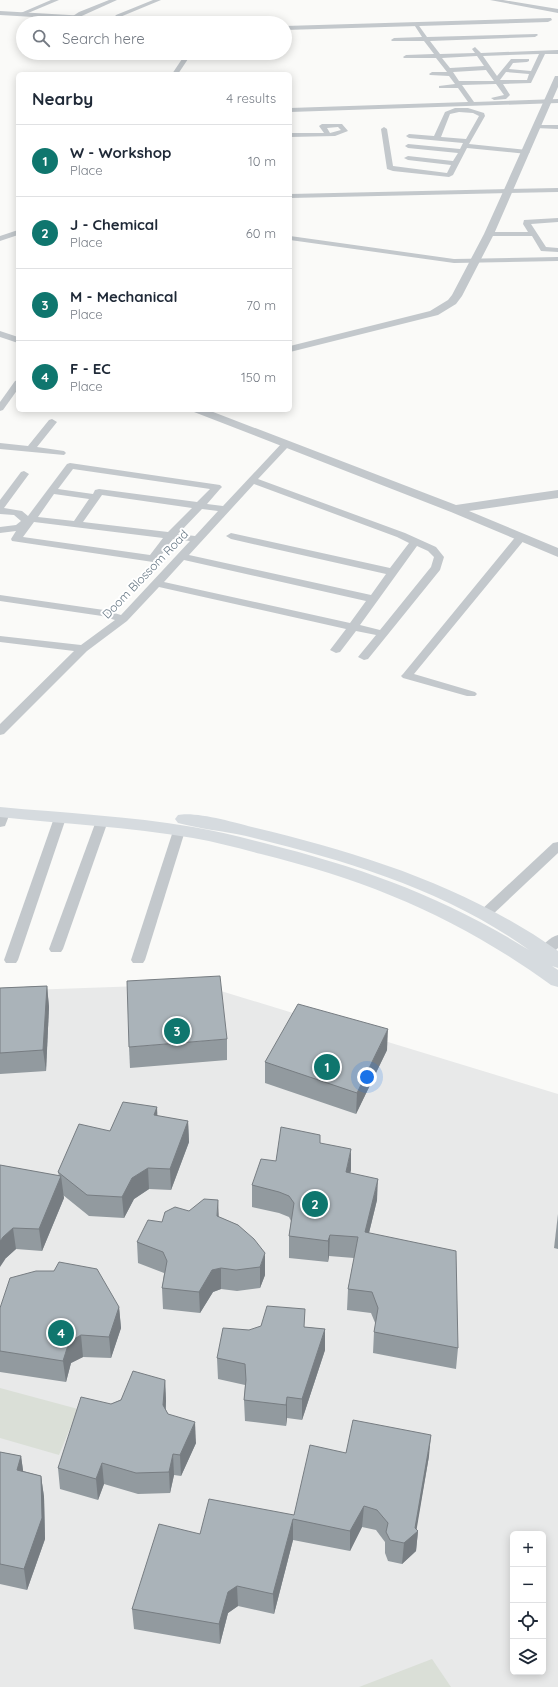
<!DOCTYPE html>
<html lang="en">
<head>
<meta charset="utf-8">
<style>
	:root { --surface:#fff; --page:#f2f2f3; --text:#1f2937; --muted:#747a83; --line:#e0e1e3; --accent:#0f766e }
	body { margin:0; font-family:Quicksand,sans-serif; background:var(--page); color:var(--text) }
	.controls { position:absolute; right:12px; bottom:12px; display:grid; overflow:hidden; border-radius:6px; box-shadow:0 2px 10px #0003 }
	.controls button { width:36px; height:36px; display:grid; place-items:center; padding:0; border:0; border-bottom:1px solid var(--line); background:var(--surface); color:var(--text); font:20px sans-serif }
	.you { position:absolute; left:367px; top:1077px; width:14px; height:14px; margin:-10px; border:3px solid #fff; border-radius:50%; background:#1a73e8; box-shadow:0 0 0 6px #1a73e833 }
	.badge { display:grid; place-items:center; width:26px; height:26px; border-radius:50%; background:var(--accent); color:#fff; font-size:13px; font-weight:700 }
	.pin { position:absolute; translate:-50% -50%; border:2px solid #fff; box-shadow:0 1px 4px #0006 }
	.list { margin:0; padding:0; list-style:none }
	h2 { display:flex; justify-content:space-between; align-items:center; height:52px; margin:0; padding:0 16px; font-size:17px }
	h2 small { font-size:13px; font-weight:400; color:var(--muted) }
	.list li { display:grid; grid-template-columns:26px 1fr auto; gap:12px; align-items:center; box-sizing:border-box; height:72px; padding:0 16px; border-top:1px solid var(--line) }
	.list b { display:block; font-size:15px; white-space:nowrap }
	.list p { margin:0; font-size:13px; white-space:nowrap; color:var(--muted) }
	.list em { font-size:13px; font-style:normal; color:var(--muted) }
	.icon { flex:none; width:22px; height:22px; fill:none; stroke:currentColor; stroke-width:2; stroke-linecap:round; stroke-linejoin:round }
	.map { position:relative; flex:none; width:558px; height:1687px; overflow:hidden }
	.search { position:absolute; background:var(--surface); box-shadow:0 2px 10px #0003; left:16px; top:16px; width:276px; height:44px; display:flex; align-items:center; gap:10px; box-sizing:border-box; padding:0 14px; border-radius:22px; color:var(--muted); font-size:15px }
	.panel { position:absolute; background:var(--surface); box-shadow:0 2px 10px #0003; left:16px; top:72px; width:276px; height:340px; border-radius:6px }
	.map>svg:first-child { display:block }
</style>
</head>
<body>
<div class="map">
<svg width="558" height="1687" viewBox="0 0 558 1687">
	<rect width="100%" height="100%" fill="#fafaf8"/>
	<path fill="#e8e9e9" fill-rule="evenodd" d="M198,984L558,1094V1687H0V991ZM513,1534H543V1672H513Z"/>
	<g fill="#dadfd7">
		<polygon points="0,1388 78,1409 59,1455 0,1438"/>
		<polygon points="432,1659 451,1687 359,1687"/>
	</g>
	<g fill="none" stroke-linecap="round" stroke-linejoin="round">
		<g fill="#c3c8cc" fill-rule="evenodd">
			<polygon points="51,0 59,0 21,16 16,15"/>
			<polygon points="109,0 117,0 75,19 70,18 79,12"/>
			<polygon points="153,0 161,0 120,17 117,21 112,20 116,15"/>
			<polygon points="490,0 503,0 558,9 558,13"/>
			<path d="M413,23H417L427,37L537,34L538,35L535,37L430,41L440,54L475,53L472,49L475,47L481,53L558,50V54H545L531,83L503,84L510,95L506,99L494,100L491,98L504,95L496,84L462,85L474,102L558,99V103L290,112V108L468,102L458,88H439V86L455,84L449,76L430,75L429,74L432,72H447L436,58H404L403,57L406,55L434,54L424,41H392L391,40L394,38L422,37ZM539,54L531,71L509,69L513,63L527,62L529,61V59H511L497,76L483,56ZM477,56L484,66L450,68L442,58ZM486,70L494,81H459L453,72ZM506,72L529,74L527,80H500Z"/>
			<polygon points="186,53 192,53 178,74 172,74"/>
			<path d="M455,108H468L484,113L485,116L469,144L527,150L530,152L527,154L467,148L453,175L449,177L393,171L387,169L381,129L384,127L387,129L393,166L447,173L451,165L408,160L404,158L408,156L453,161L458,153L408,148L405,146L408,144L460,149L463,143L409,138L406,136L409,134L434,136L445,112ZM459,112L473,113L479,116L466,139L441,137L450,114Z"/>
			<path d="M322,124H342L348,131L335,136L290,137V133H324L319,126ZM338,127L341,130L330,133L327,128Z"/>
			<polygon points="537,125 558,125 558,129 535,128 534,127"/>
			<polygon points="558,188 558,192 290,198 290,194"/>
			<polygon points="558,218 558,222 531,224 546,247 558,248 558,252 541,251 532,236 489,236 485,234 489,232 528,232 523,224 524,220"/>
			<polygon points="18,230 18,235 0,241 0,236"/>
			<polygon points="290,236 454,259 558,257 558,261 454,263 290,240"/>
			<polygon points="18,380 18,389 3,410 0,411 0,402 15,381"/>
			<polygon points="52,419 57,422 37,447 64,451 66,453 64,455 0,449 0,443 28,446 49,420"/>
			<path d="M285,442L290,445L288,447L258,479L405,533L436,547L444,557L440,570L368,659L364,660L358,657L376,635L356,631L340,652L336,653L330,650L346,629L159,587L127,621L87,651L4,734L0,735V724L74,651L0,642V636L81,645L115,620L102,616L0,601V595L104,610L121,615L190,541L173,539L157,561L153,562L12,541L11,539L16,531L0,533V527L16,525L21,521L14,515L0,514V500L21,472L24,471L29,474L4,508L22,511L28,516L67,464L70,463L220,485L222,487L220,489L207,504L223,506L282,443ZM73,469L210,489L197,502L99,489L95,490L93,494L58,489ZM254,484L397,537L409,543L390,568L231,533L226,536L231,539L386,574L371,595L189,555ZM54,494L89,499L74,521L38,517ZM102,495L192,508L168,532L83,522ZM202,509L218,511L195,536L178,534ZM34,522L163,538L150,555L23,537ZM417,546L428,551L434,557L431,567L380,630L360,625ZM184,560L366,601L350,623L164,582Z"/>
			<polygon points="521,534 525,535 526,537 525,539 414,674 475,692 477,694 475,696 467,696 403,678 401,676 403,674 517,535"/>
			<polygon points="4,809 10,813 5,826 0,827 0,810"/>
			<polygon points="60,814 66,818 18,960 16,963 6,963 4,960 54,818"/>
			<polygon points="102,817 108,821 63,949 61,952 51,952 49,949 96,821"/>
			<polygon points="179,827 184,828 185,831 145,960 143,963 133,963 131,960 173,831 174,828"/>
			<polygon points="558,842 558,853 490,917 480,917 478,914 480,911 553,843"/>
			<path d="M558,935V948L550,955H540L538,952C542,945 550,937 558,935Z"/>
		</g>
		<g fill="#c3c8cc" fill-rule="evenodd">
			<polygon points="0,11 173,21 177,23 136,23 0,15"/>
			<polygon points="551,18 552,20 548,22 285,30 285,26"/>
			<polygon points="555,76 558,76 558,87 494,234 462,296 456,304 438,315 290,352 290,346 430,311 448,300 452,295 484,234"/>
			<polygon points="0,331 18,337 18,343 0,337"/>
			<polygon points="192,410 208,410 456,505 558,490 558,498 469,511 558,548 558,557 451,512 194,412"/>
		</g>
		<path fill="#d6dbdf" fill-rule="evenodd" d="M0,807C64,813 129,816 193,827C217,831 240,837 264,843C363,868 442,896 529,950C446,890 345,860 246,836C224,831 200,829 178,823L175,819L178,815C194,811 234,822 252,827C361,853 466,886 558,951V968L552,966L558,970V987L551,985C457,917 372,882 261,854C238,848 216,842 193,838C129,827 64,824 0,817Z"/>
	</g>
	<g fill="#929a9f">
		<polygon points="47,986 49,1007 46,1071 0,1074 0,988"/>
		<polygon points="227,1039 227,1060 130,1068 129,1047"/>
		<polygon points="387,1050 356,1114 265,1083 265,1062"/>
		<polygon points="157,1107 157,1116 188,1121 189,1142 171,1190 149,1189 134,1199 124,1218 89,1216 63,1195 64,1198 42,1251 16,1249 6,1258 0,1165 59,1176 58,1172 110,1131"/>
		<polygon points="320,1143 351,1170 350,1173 377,1200 369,1233 458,1348 456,1369 373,1353 374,1332 376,1325 371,1313 347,1310 348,1289 354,1258 329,1256 328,1262 289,1258 289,1236 291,1221 289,1217 279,1213 252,1207 252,1185 276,1161"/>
		<polygon points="189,1211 219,1217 238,1225 265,1275 260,1288 237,1291 221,1289 213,1292 200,1313 163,1309 162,1288 164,1274 164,1273 138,1263 137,1242 162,1222"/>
		<polygon points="558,1214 558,1249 554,1248"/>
		<polygon points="119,1307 121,1328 111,1358 83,1357 71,1363 66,1382 0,1372 0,1308"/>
		<polygon points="305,1327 325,1329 325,1350 302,1420 287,1418 286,1426 245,1421 244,1400 245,1385 218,1379 217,1358 249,1330"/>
		<polygon points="165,1380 166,1401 166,1410 168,1414 196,1443 181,1476 174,1475 170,1493 138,1494 104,1484 98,1500 60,1489 58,1468 111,1404"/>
		<polygon points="0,1452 21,1456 23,1471 41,1476 44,1497 45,1539 27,1590 0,1584"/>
		<polygon points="346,1453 429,1456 416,1529 418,1531 416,1551 402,1564 388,1561 385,1553 385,1542 376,1530 362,1527 350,1551 293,1540 274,1614 238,1606 228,1613 220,1644 134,1629 132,1609 200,1534 294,1515"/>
	</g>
	<g fill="#777d82">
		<polygon points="47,986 49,1007 46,1071 43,1050"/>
		<polygon points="388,1029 387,1050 356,1114 357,1093"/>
		<polygon points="157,1107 158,1128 154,1115"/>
		<polygon points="188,1121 189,1142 171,1190 170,1169"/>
		<polygon points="351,1149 351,1170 345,1193 346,1172"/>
		<polygon points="148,1168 149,1189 134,1199 124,1218 122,1197 132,1178"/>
		<polygon points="61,1176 64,1198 42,1251 39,1229"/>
		<polygon points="378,1179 377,1200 364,1253 365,1232"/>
		<polygon points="218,1200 219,1221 217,1216"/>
		<polygon points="13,1228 16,1249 6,1258 0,1267 0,1241 3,1237"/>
		<polygon points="330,1235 329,1256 328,1262 328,1241"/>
		<polygon points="265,1253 265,1275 260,1288 260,1267"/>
		<polygon points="221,1268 221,1289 213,1292 200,1313 199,1292 212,1270"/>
		<polygon points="119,1307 121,1328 111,1358 109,1337"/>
		<polygon points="325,1329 325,1350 302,1420 302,1399"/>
		<polygon points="81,1335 83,1357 71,1363 66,1382 63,1361 69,1342"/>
		<polygon points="165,1380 166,1401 164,1426 163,1405"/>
		<polygon points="287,1397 287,1418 286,1426 286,1405"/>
		<polygon points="195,1422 196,1443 181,1476 180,1455"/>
		<polygon points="431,1435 429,1456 416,1533 418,1531 416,1551 402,1564 404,1543 415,1528"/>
		<polygon points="173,1454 174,1475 170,1493 169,1472"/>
		<polygon points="21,1456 24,1477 17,1470"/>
		<polygon points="102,1463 104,1484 98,1500 96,1479"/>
		<polygon points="41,1476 44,1497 45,1539 27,1590 24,1569"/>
		<polygon points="364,1506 362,1527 350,1551 350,1531"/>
		<polygon points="293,1519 293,1540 274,1614 273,1594"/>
		<polygon points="237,1586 238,1606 228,1613 220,1644 219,1624 228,1592"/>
	</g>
	<g fill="#aab3b9" stroke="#777d82">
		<polygon points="220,976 227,1039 129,1047 127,981"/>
		<polygon points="47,986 43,1050 0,1053 0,988"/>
		<polygon points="298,1004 388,1029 357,1093 265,1062"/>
		<polygon points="123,1102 157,1107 154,1115 188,1121 170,1169 148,1168 132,1178 122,1197 87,1195 58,1172 79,1124 110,1131"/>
		<polygon points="281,1127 320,1135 320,1143 351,1149 346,1172 378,1179 365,1232 456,1251 458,1348 374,1332 378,1308 372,1292 348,1289 358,1237 330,1235 328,1241 289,1236 294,1203 289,1196 279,1192 252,1185 261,1159 276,1161"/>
		<polygon points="0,1165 61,1176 39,1229 13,1228 3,1237 0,1241"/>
		<polygon points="204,1199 218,1200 217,1216 238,1225 254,1239 265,1253 260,1267 236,1270 221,1268 212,1270 199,1292 162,1288 167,1261 163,1252 137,1242 148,1220 162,1222 165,1212 175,1207 189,1211"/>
		<polygon points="59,1262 97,1269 119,1307 109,1337 81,1335 69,1342 63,1361 0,1351 0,1308 10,1278 36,1271 54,1271"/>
		<polygon points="267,1306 305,1309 304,1327 325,1329 302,1399 287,1397 286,1405 244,1400 246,1380 245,1364 217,1358 223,1328 249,1330 261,1326"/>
		<polygon points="133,1371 165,1380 163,1405 168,1414 195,1422 180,1455 173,1454 169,1472 136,1473 102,1463 96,1479 58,1468 81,1397 111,1404 121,1400"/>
		<polygon points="353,1420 431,1435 415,1528 418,1531 404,1543 390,1540 386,1532 388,1523 377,1510 364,1506 350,1531 293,1519 273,1594 237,1586 228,1592 219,1624 132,1609 159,1524 200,1534 209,1499 294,1515 310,1445 346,1453"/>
		<polygon points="0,1452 21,1456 17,1470 41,1476 42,1518 24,1569 0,1564"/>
	</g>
	<g text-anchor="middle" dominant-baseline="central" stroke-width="4" stroke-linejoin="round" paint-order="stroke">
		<g font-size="12" fill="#657683" stroke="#fff">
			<text transform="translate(145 574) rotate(-46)">Doom Blossom Road</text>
		</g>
	</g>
</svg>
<div class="controls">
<button>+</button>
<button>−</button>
<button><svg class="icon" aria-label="locate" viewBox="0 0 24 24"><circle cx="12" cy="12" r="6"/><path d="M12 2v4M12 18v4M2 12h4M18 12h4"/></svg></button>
<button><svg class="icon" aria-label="layers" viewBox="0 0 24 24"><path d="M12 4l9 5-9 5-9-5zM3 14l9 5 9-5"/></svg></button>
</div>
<div class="you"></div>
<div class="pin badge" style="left:327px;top:1067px">1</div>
<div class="pin badge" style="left:315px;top:1204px">2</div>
<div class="pin badge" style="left:177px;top:1031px">3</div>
<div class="pin badge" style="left:61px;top:1333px">4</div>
<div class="search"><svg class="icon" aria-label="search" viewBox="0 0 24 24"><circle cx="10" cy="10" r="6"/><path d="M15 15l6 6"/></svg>Search here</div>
<section class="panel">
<h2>Nearby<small>4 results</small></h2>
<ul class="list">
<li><span class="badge">1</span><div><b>W - Workshop</b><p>Place</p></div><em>10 m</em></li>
<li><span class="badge">2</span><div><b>J - Chemical</b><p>Place</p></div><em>60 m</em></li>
<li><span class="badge">3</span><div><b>M - Mechanical</b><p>Place</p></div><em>70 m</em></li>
<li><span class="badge">4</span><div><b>F - EC</b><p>Place</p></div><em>150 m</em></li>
</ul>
</section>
</div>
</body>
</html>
